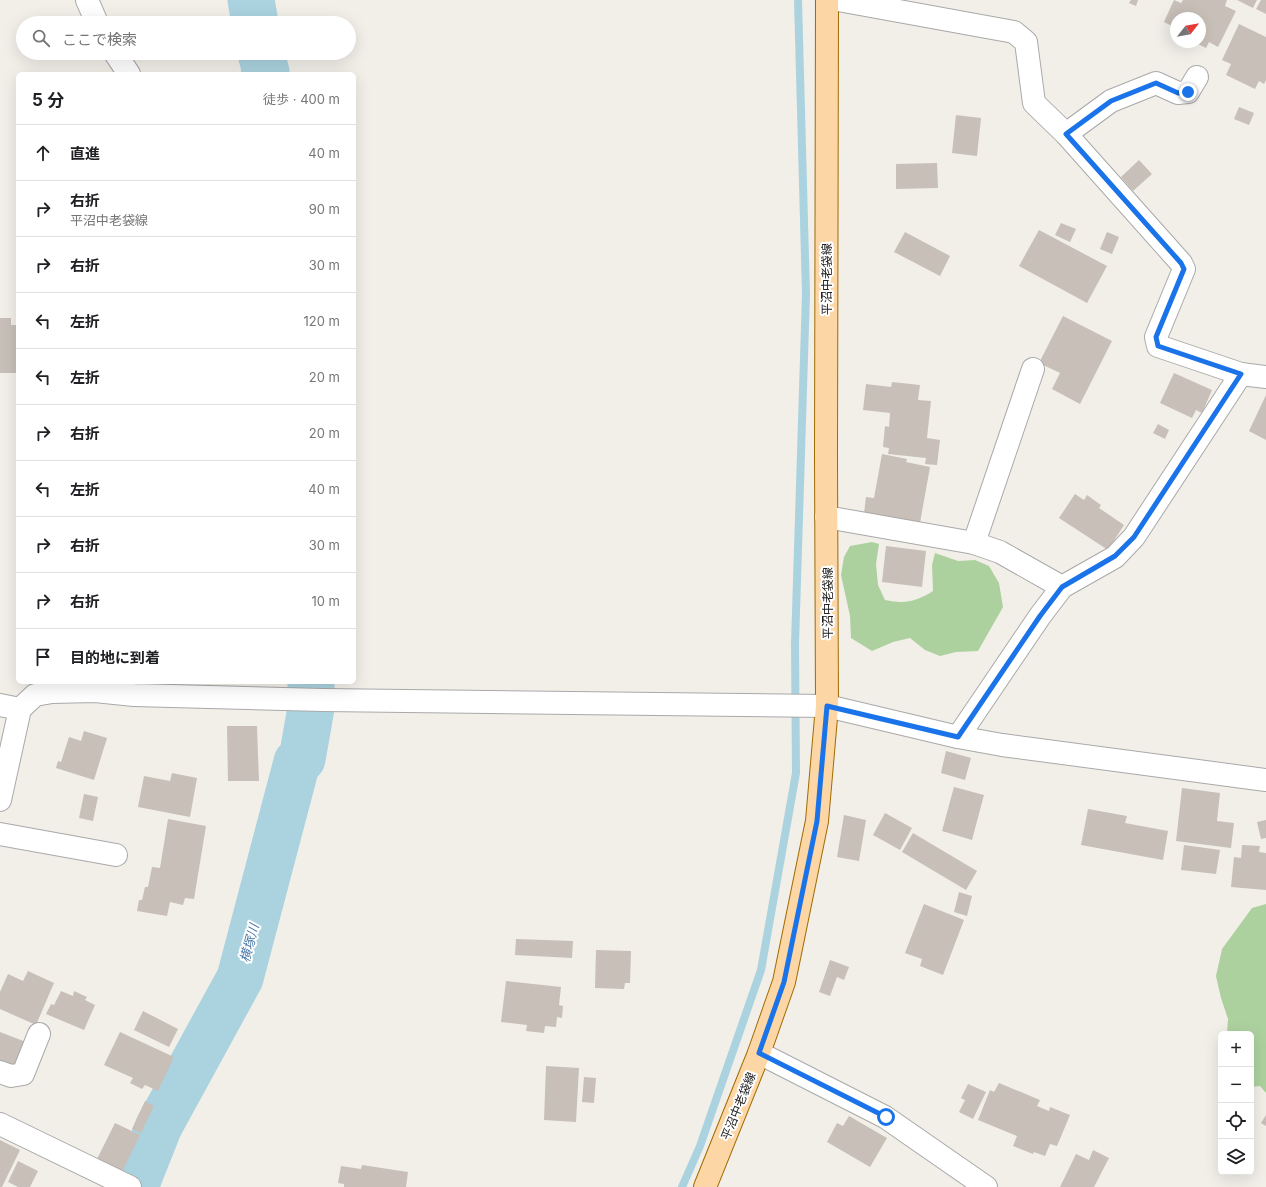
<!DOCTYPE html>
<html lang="ja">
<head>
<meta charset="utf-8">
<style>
	:root { --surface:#fff; --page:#f6f6f6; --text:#202124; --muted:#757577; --line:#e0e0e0 }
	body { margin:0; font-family:Inter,"Noto Sans JP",sans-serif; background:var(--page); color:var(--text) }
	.controls { position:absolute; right:12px; bottom:12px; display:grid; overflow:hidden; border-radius:6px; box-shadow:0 4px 16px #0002 }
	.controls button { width:36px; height:36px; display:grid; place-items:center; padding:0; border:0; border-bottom:1px solid var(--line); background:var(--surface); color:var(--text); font:20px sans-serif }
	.compass { position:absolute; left:1170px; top:12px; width:36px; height:36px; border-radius:50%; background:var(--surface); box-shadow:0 4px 16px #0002; rotate:59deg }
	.stop { position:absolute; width:12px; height:12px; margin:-9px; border:3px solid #1a73e8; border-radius:50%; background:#fff }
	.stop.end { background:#1a73e8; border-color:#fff; box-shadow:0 1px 4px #0008 }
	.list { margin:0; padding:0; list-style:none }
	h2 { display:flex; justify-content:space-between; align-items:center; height:52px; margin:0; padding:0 16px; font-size:17px }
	h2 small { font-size:13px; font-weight:400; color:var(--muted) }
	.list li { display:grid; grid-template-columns:26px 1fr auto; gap:12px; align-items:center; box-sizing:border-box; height:56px; padding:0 16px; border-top:1px solid var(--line) }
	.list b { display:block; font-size:15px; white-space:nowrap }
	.list p { margin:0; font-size:13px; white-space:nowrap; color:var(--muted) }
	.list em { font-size:13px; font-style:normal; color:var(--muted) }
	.icon { flex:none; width:22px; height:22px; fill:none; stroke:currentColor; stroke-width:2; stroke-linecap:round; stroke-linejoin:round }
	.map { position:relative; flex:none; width:1266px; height:1187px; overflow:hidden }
	.search { position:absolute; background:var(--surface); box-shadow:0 4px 16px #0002; left:16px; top:16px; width:340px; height:44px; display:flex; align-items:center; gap:10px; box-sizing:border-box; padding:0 14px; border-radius:22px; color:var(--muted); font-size:15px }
	.panel { position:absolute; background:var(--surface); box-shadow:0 4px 16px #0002; left:16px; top:72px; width:340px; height:612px; border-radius:6px }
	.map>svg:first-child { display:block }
</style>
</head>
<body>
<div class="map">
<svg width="1266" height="1187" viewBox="0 0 1266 1187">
	<rect width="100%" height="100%" fill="#f2efe9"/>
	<g fill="#add19e">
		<path d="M872,542L879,544L876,564L878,585L885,600C905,604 915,602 933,591L932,565L935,553L958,561L975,560L989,566L999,583L1003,607L978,651L956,652L940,656L925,650L910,638L893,642L872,651L851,638L850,616L841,575L844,557L850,546Z"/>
		<polygon points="1266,904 1266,1093 1260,1086 1251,1087 1251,1034 1227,1034 1228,1019 1221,998 1216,976 1222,949 1252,908"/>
	</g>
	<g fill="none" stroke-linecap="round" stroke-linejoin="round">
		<polyline stroke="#aad3df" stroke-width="8" points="682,1187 700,1146 761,970 796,773 795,644 806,294 798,0"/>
		<g stroke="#aad3df" stroke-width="47">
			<polyline points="251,0 255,23"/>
			<polyline points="261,53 266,72 264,74"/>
			<polyline points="134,1187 138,1179 159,1126 240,978 297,762 302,759 311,708 311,682"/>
		</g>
	</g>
	<g fill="#c7bfb8">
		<polygon points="1131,0 1138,0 1136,6 1129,3"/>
		<polygon points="1174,0 1181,3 1183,0 1227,0 1225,6 1236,11 1218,47 1209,42 1206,48 1194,42 1200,42 1200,18 1176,18 1176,28 1164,22"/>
		<polygon points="1237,0 1257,0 1253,8"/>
		<polygon points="1261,0 1266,0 1266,14 1256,9"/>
		<polygon points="1239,24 1266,37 1266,80 1264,84 1259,81 1255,89 1226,75 1231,64 1222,60"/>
		<polygon points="1239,107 1254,113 1249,125 1234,119"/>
		<polygon points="956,115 981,118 977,156 952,153"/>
		<polygon points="1139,160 1152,174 1133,191 1121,177"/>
		<polygon points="937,163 938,188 896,189 896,164"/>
		<polygon points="1061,223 1076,229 1070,242 1055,235"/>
		<polygon points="1039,230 1107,266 1087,303 1019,266"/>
		<polygon points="905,232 950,256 940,276 894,252"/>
		<polygon points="1107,232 1119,237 1112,254 1100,249"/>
		<polygon points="1063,316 1112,341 1080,404 1052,389 1060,373 1039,363"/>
		<polygon points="0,318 11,318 11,325 18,325 18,373 0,373"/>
		<polygon points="1174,373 1212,390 1202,413 1196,410 1192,418 1160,403"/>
		<polygon points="892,382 920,385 918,400 931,401 927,438 940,440 937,465 925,464 926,458 888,454 889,448 883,447 885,426 889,427 890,413 863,410 866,384 891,387"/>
		<polygon points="1266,395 1266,440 1249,431"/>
		<polygon points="1158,424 1169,430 1165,439 1153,433"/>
		<polygon points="882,454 907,459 906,462 930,467 920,523 864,513 866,497 874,498"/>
		<polygon points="1075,494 1084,500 1087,495 1101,505 1099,508 1124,525 1108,550 1059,518"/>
		<polygon points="886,546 926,551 922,587 882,582"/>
		<polygon points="227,726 257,726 259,781 228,781"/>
		<polygon points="84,731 107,738 94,780 56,768 58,761 61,762 69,737 81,741"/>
		<polygon points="946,751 971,758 965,780 941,773"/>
		<polygon points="172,773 197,778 190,817 138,807 144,776 170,781"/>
		<polygon points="954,787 984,795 972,840 942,831"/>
		<polygon points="1182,788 1220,793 1217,821 1234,823 1231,848 1176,841"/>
		<polygon points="84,794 98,797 93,821 79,818"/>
		<polygon points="1088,809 1127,816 1125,823 1168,831 1163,860 1081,845"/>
		<polygon points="885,813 912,828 900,850 873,835"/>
		<polygon points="844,815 866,820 859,861 837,857"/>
		<polygon points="168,819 206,826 194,899 185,898 183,905 170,902 167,916 137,911 139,900 142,900 145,887 148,887 152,867 160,868"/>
		<polygon points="1266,820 1266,838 1261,839 1257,822"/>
		<polygon points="913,833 977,871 966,890 902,852"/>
		<polygon points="1184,845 1220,850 1216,874 1181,870"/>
		<polygon points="1242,845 1260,846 1259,852 1266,853 1266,890 1231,887 1234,857 1241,858"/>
		<polygon points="959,892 972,896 967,916 954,912"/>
		<polygon points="924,904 964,920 943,975 920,966 922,959 905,953"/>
		<polygon points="516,939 573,941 572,958 515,955"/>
		<polygon points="596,950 631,951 630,983 625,983 624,989 595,988"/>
		<polygon points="830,960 849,967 844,980 837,977 830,996 819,992"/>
		<polygon points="28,971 54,983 36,1025 0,1009 0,992 8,974 23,981"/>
		<polygon points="506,981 561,987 559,1005 563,1006 562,1018 557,1017 556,1027 545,1026 544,1033 526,1031 527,1025 501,1022"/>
		<polygon points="61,991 73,996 74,991 87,997 85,1000 95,1005 84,1030 46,1014 51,1004 54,1005"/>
		<polygon points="143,1011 178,1029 169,1047 134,1030"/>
		<polygon points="0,1032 26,1042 15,1069 0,1063"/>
		<polygon points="120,1032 174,1057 158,1091 145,1085 142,1089 130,1083 133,1078 104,1065"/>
		<polygon points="546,1066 579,1068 576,1122 544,1120"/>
		<polygon points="584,1077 596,1078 594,1103 582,1102"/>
		<polygon points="999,1083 1040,1100 1037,1106 1049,1111 1050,1107 1070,1115 1057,1146 1050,1144 1045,1156 1034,1152 1033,1154 1013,1146 1017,1136 978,1120 990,1090 994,1092"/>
		<polygon points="968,1084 986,1092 973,1119 959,1112 965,1100 961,1098"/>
		<polygon points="145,1101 154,1106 141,1133 132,1129"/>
		<polygon points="1266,1115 1266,1126 1261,1123"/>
		<polygon points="849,1116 887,1138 870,1167 827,1142 837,1123 843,1126"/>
		<polygon points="115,1123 140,1135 121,1174 96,1161"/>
		<polygon points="0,1140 20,1150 2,1187 0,1187"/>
		<polygon points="1093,1150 1109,1158 1094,1187 1060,1187 1076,1154 1089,1160"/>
		<polygon points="18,1161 38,1171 30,1187 18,1187 8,1182"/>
		<polygon points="362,1165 408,1172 406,1187 344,1187 344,1184 338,1183 341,1166 361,1169"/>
	</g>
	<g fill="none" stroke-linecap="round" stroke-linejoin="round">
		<g stroke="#a9a9a9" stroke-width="24">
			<g id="minor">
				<polyline points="87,0 97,23"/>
				<polyline points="838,0 1014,32 1026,42 1034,103 1066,134 1181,263 1184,269 1156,337 1158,346 1241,374 1266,377"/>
				<polyline points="115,53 129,74"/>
				<polyline points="1066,134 1111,101 1156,83 1178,93 1188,92 1197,77"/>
				<polyline points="826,517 974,543 1000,552 1062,587"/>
				<polyline points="974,543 1033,369"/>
				<polyline points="0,705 20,709 35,695 52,692 95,691 134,695 323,700 827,706 958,737 1002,745 1266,780"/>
				<polyline points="958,737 1040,616 1062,587 1115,557 1134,537 1241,374"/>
				<polyline points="0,800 20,709"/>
				<polyline points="0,834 116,855"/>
				<polyline points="759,1053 885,1117 986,1187"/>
				<polyline points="0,1072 11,1076 23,1074 39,1034"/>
				<polyline points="0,1124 130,1187"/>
			</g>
		</g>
		<g stroke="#a06b00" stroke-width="24">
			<polyline id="major" points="705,1187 759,1053 784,982 817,821 827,706 826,457 827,0"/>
		</g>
		<use href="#minor" stroke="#fff" stroke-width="22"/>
		<use href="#major" stroke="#fcd6a4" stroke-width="22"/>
	</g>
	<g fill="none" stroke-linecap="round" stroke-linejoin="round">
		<polyline stroke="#1a73e8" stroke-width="5" points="886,1117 759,1053 784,982 817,821 827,706 958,737 1040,616 1062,587 1115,556 1134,537 1241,374 1158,346 1156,337 1184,269 1181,263 1066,134 1111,101 1156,83 1178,93 1188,92"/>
	</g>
	<g text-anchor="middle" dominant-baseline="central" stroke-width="4" stroke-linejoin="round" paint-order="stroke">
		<g font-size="12" fill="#222" stroke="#fff">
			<text transform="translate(826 279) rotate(-90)">平沼中老袋線</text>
			<text transform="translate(827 603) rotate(-90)">平沼中老袋線</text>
			<text transform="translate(738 1106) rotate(-68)">平沼中老袋線</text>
		</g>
		<g font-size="13" font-style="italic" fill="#4a7aab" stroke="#fff">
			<text transform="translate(249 943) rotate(-75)">横塚川</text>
		</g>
	</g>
</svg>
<div class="controls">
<button>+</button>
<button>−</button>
<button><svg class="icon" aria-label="locate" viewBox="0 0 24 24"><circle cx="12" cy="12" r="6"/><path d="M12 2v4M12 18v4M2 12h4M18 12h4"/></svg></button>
<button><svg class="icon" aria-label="layers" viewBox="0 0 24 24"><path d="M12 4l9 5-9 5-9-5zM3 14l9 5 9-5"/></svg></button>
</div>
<svg class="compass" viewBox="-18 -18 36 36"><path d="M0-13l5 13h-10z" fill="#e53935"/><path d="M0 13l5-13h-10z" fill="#757577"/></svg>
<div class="stop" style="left:886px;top:1117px"></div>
<div class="stop end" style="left:1188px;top:92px"></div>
<div class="search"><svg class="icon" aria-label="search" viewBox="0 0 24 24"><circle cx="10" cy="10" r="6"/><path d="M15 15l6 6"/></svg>ここで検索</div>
<section class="panel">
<h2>5 分<small>徒歩 · 400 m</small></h2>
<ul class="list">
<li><svg class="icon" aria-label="ahead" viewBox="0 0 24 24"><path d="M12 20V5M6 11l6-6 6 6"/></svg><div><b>直進</b></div><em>40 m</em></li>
<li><svg class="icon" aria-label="right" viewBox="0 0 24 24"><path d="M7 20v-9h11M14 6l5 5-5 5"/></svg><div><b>右折</b><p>平沼中老袋線</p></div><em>90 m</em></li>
<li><svg class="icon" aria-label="right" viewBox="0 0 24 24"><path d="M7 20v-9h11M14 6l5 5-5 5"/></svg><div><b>右折</b></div><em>30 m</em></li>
<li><svg class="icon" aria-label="left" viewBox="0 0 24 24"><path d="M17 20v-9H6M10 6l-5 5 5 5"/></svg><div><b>左折</b></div><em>120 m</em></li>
<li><svg class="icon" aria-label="left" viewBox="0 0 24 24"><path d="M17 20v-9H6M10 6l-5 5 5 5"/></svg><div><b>左折</b></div><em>20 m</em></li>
<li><svg class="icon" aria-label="right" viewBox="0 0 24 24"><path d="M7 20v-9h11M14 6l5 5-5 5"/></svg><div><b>右折</b></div><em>20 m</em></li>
<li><svg class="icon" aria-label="left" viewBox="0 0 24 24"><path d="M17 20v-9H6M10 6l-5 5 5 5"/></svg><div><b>左折</b></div><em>40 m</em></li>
<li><svg class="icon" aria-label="right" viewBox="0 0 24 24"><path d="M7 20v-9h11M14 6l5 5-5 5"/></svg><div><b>右折</b></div><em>30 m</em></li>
<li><svg class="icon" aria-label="right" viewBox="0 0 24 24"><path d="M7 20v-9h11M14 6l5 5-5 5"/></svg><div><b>右折</b></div><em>10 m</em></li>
<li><svg class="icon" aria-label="arrive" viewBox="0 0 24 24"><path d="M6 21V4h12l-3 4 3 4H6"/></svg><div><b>目的地に到着</b></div></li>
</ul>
</section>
</div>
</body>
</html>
